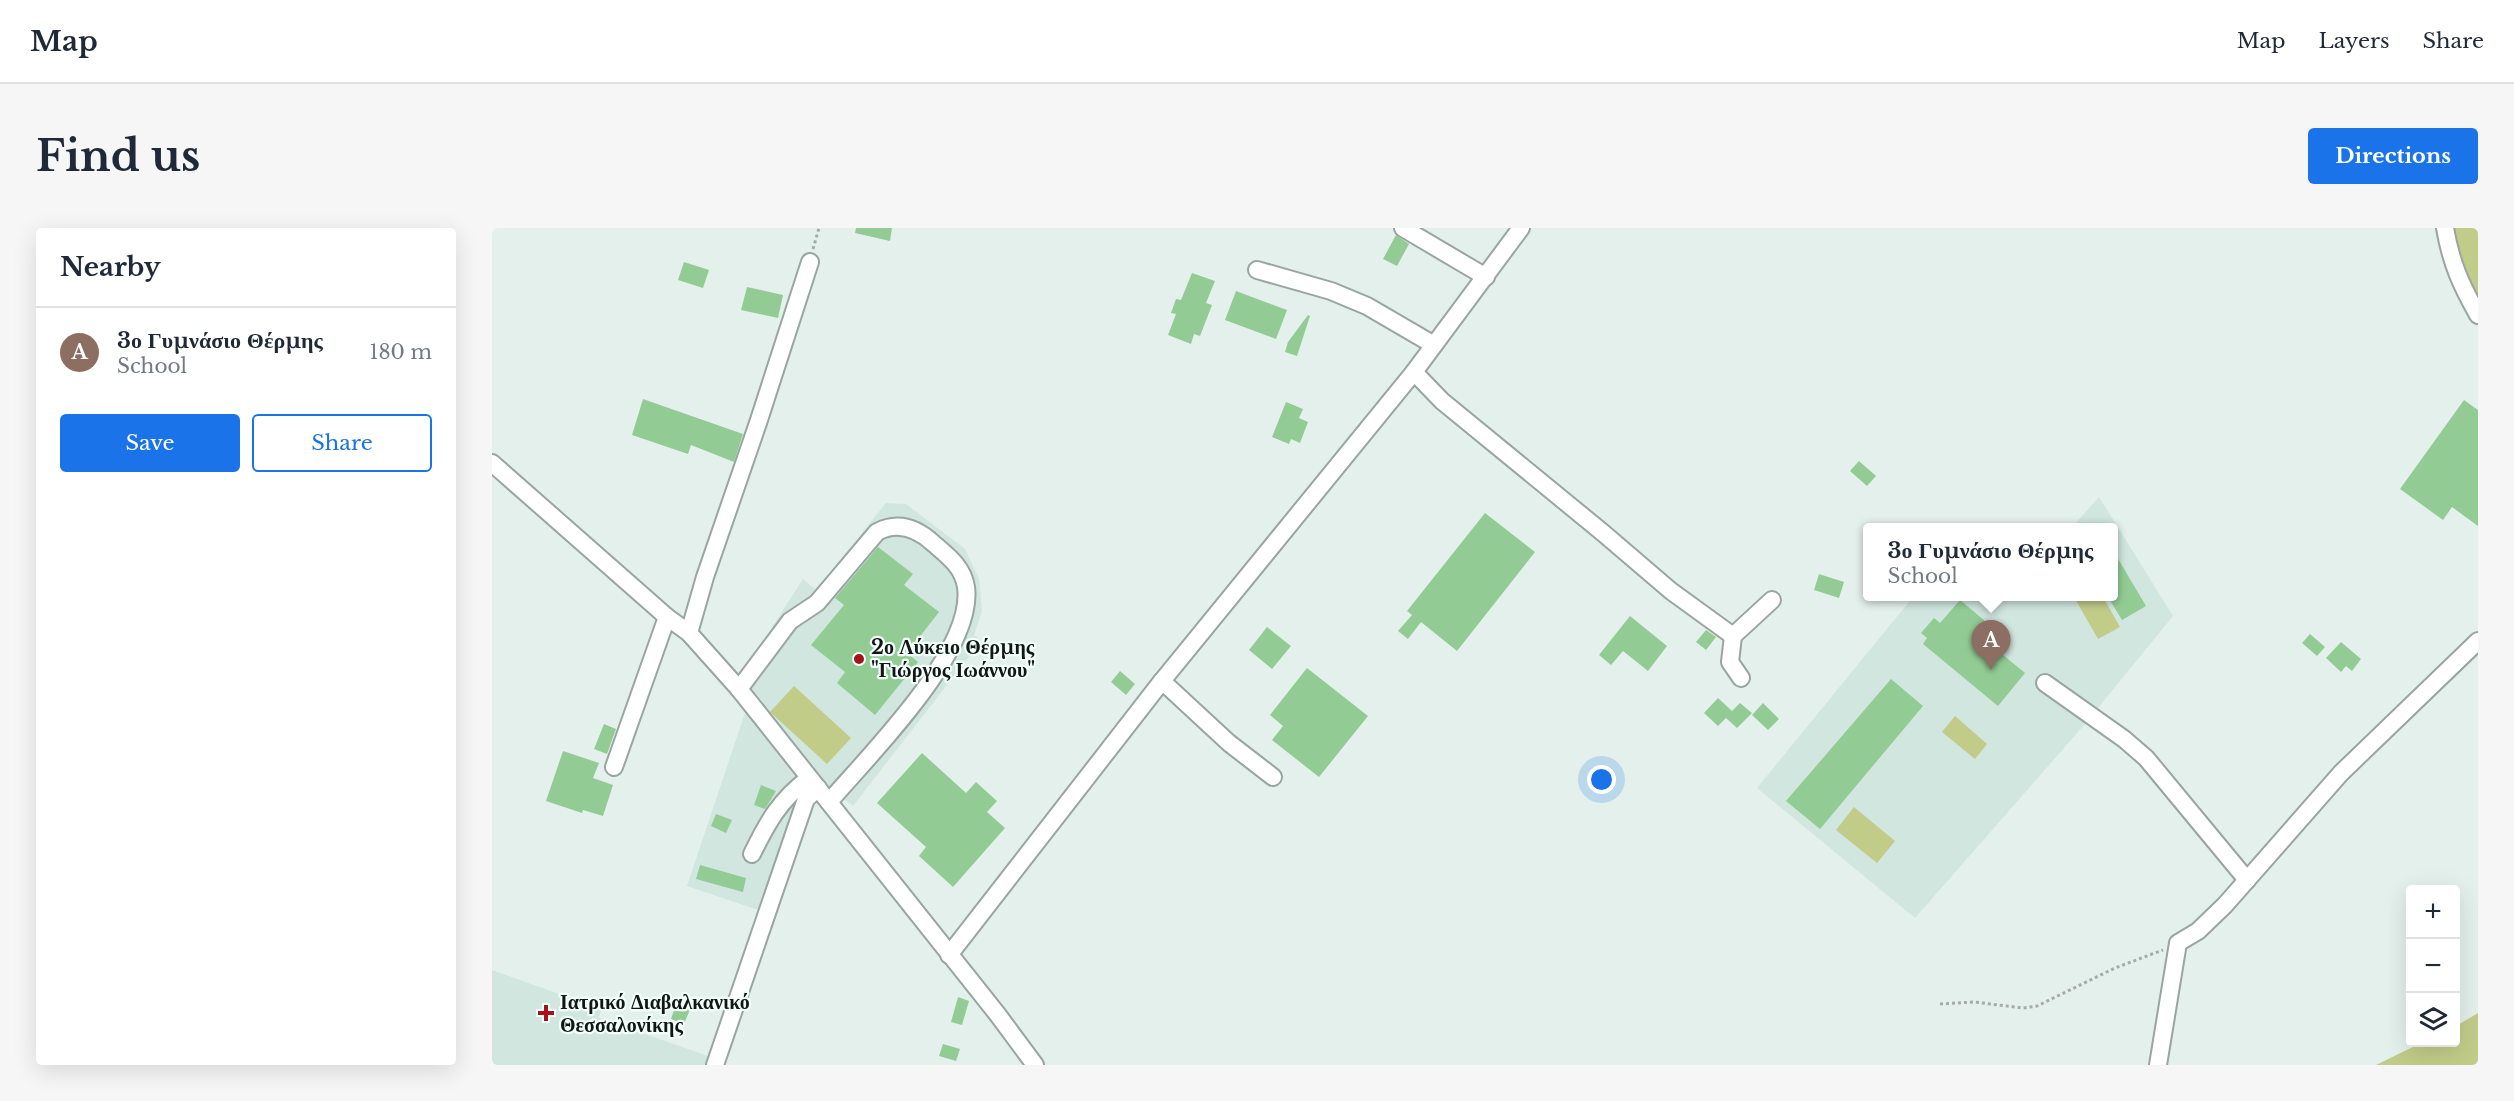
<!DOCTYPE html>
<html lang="en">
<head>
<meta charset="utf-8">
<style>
	:root { --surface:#fff; --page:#f6f6f7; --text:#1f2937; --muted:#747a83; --line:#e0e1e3; --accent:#1a73e8 }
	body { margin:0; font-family:"Libre Baskerville",serif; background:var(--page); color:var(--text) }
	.controls { position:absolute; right:18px; bottom:18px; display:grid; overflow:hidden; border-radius:6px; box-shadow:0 6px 24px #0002 }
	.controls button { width:54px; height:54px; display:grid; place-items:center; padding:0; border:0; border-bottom:2px solid var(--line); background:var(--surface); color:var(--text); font:30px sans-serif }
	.you { position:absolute; left:1110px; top:552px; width:21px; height:21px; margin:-15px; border:4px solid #fff; border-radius:50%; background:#1a73e8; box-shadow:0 0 0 9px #1a73e833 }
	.badge { display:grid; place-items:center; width:39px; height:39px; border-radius:50%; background:var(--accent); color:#fff; font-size:20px; font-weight:700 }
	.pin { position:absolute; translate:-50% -50px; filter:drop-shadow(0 2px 3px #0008) }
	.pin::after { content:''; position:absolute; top:32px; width:21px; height:18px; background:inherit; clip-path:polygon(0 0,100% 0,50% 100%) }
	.popup { position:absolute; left:1371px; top:295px; width:255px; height:78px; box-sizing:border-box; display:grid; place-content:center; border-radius:6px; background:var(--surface); filter:drop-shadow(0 2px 4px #0005); font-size:20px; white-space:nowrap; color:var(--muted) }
	.popup b { font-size:22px; color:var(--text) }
	.popup::after { content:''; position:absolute; left:50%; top:100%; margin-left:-12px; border:12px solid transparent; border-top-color:var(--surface) }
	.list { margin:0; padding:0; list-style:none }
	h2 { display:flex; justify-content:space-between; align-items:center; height:78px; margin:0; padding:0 24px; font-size:26px }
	h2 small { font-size:20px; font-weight:400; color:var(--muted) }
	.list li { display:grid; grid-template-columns:39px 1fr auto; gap:18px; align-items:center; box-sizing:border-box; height:90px; padding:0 24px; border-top:2px solid var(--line) }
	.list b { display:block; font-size:22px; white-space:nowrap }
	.list p { margin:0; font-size:20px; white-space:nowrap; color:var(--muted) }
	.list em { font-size:20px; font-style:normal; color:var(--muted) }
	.actions { display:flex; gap:12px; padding:18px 24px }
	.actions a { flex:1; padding:14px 0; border:2px solid var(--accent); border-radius:6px; text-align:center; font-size:21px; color:var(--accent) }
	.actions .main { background:var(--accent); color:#fff }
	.icon { flex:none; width:33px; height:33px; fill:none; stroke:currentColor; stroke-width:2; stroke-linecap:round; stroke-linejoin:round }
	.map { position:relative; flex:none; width:1986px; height:837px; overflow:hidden; border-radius:6px }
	header { display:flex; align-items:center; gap:36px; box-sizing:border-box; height:84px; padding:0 30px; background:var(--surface); border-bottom:2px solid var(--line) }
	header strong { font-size:28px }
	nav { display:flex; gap:33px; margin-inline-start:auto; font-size:21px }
	.intro { display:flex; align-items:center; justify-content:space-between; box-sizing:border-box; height:144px; padding:0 36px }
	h1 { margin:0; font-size:42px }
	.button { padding:15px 27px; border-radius:6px; background:var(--accent); color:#fff; font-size:21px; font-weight:700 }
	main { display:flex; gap:36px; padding:0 36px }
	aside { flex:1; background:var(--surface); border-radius:6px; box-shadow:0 6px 24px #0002 }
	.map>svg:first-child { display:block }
</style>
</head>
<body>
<header>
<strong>Map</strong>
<nav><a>Map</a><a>Layers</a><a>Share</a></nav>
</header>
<div class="intro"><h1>Find us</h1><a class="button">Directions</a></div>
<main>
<aside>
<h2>Nearby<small></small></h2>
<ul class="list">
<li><span class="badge" style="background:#8d6e63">A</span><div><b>3ο Γυμνάσιο Θέρμης</b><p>School</p></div><em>180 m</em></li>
</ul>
<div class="actions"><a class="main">Save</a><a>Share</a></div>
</aside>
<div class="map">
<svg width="1986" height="837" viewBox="0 0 1986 837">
	<rect width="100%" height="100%" fill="#e4f0ec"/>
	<g fill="#d0e6df">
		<polygon points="1607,269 1681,388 1593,496 1423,690 1265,560 1421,369 1622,368 1622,300 1580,299"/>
		<polygon points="394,275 414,276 473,321 487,351 490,383 482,407 489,413 361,578 330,554 248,449 311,351 324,362"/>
		<polygon points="255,479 315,557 272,684 195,658"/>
		<polygon points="0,742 109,781 107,790 219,829 216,837 0,837"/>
	</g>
	<g fill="#c2cc89">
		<polygon points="1960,0 1986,0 1986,72 1969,41"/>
		<polygon points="1582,369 1611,369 1628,399 1606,411"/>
		<polygon points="302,458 359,510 335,536 278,484"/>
		<polygon points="1463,488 1495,516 1483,531 1450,504"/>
		<polygon points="1362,579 1403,613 1385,635 1344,602"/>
		<polygon points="1986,785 1986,837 1884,837 1929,815 1964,814 1964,798"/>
	</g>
	<g fill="#92cc94">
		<polygon points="364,0 400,0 398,13 363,5"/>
		<polygon points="904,7 917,16 905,38 891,31"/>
		<polygon points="192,34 217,42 211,60 186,52"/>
		<polygon points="700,45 723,53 714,75 720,77 708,108 702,106 699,116 676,107 684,86 679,85 684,71 689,72"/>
		<polygon points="255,59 291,67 286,90 249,82"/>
		<polygon points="744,63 795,82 784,111 733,92"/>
		<polygon points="816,87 818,88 805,128 793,124 796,114"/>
		<polygon points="151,171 251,206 242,234 199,217 196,226 140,207"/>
		<polygon points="1972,172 1986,182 1986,298 1960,279 1951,292 1908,261"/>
		<polygon points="794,174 811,181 807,190 816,194 808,215 799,211 797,216 780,209"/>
		<polygon points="1367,233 1384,248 1375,258 1358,243"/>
		<polygon points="993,285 1043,324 965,423 929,394 916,411 906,403 920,387 915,383"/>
		<polygon points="386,319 421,346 412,357 447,384 415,425 426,434 383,487 345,455 353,444 319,417 352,377 343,370"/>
		<polygon points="1622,324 1654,378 1630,392 1616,369 1622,369"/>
		<polygon points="1327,346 1352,354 1347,370 1322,362"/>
		<polygon points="1468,372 1493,393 1483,404 1533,445 1506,478 1431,416 1435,410 1429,405 1442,390 1448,395"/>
		<polygon points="1138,388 1175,418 1156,443 1131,423 1119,437 1107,427"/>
		<polygon points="775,399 799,418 780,441 757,422"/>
		<polygon points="1214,402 1224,409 1214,422 1204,414"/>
		<polygon points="1818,406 1833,419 1825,428 1810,415"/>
		<polygon points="1849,414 1869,431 1860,443 1854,438 1849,444 1834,430"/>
		<polygon points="815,440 876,488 827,549 780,512 791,498 778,487"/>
		<polygon points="628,443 643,456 634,467 619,454"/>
		<polygon points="1399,451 1431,478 1328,601 1294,573"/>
		<polygon points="1226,470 1240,483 1248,475 1260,485 1245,500 1234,490 1226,498 1212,485"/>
		<polygon points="1271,475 1287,491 1276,502 1260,487"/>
		<polygon points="112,496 124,501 115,526 102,521"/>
		<polygon points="71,523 107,535 101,550 121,557 111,588 91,582 90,585 54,573"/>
		<polygon points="430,525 474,565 484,554 505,573 495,584 513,600 461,659 427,628 434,619 385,575"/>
		<polygon points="269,557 284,563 273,581 262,577"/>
		<polygon points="224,586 240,592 234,605 219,598"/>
		<polygon points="208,637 254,650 251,664 204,651"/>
		<polygon points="466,769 477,773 470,797 459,794"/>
		<polygon points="185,774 199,779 192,796 179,791"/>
		<polygon points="451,816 468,821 464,833 447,828"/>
	</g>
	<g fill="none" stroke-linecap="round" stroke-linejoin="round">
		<g stroke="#99a5a1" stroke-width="20">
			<g id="minor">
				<polyline points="911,0 994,49"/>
				<path d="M1953,0C1959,35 1969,57 1986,87"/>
				<polyline points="765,42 839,63 875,78 942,117"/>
				<polyline points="922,144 950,173 1110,304 1179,363 1241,408"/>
				<polyline points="0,235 175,389 197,405 247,461 506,787 543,837"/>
				<polyline points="197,405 213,349 266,195 318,34"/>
				<polyline points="1249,450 1238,434 1241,408 1280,372"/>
				<polyline points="670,453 737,515 781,549"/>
				<polyline points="1553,455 1632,511 1654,530 1755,652"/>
				<path d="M247,461L298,393L325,375L385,304C406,293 425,300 442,316C456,328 471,339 474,359C483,423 377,527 337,574"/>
				<polyline points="122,539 175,389"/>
				<path d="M260,626C276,593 288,572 317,550"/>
				<polyline points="457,727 670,453 922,144 1029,0"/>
				<polyline points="223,837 314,571 326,560"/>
				<polyline points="1666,837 1686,715 1706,703 1733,677 1849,545 1986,413"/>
			</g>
		</g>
		<g stroke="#a3aca9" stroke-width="3" stroke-dasharray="3 3" stroke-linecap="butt">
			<polyline points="321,21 327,0"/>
			<polyline points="1448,776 1482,774 1531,780 1545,778 1623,740 1671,722"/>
		</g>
		<use href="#minor" stroke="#fff" stroke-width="16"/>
	</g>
	<g fill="#a7101d" stroke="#f1fefa" stroke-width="2">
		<circle cx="367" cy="431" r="6"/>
		<path d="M51 776h6v6h6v6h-6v6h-6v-6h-6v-6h6z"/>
	</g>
	<g text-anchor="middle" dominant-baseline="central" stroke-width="4.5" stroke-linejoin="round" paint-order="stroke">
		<g font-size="20" font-weight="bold" fill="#121615" stroke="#f1fefa" text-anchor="start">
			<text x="379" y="419">2ο Λύκειο Θέρμης<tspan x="379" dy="23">"Γιώργος Ιωάννου"</tspan></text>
			<text x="68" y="774">Ιατρικό Διαβαλκανικό<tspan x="68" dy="23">Θεσσαλονίκης</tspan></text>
		</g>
	</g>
</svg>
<div class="controls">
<button>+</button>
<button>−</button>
<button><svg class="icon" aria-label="layers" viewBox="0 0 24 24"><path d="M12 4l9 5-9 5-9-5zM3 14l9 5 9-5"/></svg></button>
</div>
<div class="you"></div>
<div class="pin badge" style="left:1499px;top:442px;background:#8d6e63">A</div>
<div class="popup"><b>3ο Γυμνάσιο Θέρμης</b>School</div>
</div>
</main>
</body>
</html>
